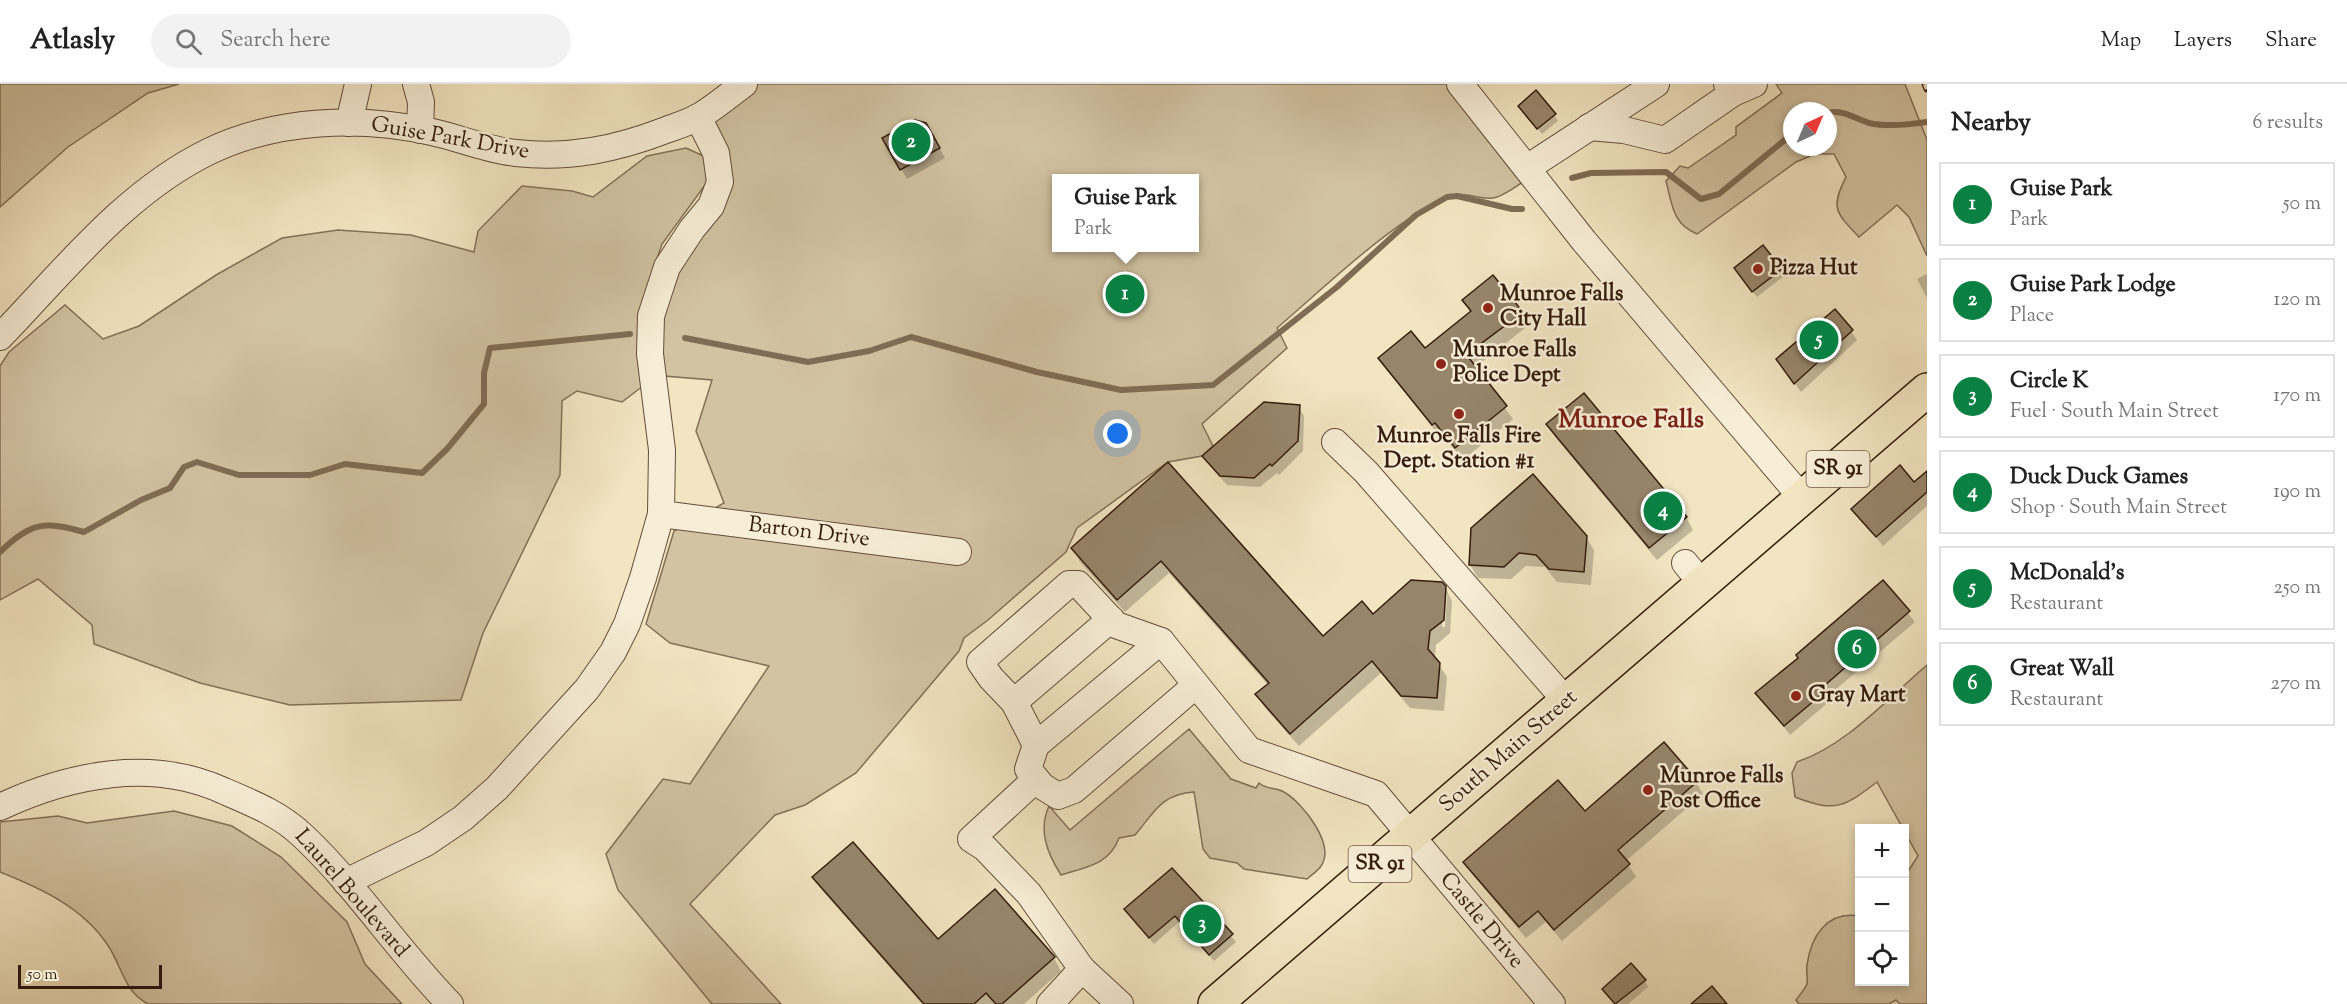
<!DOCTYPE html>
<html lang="en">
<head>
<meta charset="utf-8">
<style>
	:root { --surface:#fff; --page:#f2f2f2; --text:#222; --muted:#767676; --line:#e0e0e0; --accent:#0b8043 }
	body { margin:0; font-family:"Sorts Mill Goudy",serif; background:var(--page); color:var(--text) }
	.controls { position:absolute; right:18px; bottom:18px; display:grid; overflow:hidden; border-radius:0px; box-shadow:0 3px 9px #0003 }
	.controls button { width:54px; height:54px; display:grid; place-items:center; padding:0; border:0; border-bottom:2px solid var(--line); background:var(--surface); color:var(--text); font:30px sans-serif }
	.compass { position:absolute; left:1783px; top:18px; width:54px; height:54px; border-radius:50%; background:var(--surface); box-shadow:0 3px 9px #0003; rotate:44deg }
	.scale { position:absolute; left:18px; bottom:15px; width:144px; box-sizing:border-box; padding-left:6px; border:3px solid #351c0e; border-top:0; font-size:16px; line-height:21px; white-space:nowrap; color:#351c0e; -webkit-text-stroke:4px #f7eed7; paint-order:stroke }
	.you { position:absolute; left:1118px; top:350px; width:21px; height:21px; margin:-15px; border:4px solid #fff; border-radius:50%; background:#1a73e8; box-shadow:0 0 0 9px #1a73e833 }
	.badge { display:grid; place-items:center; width:39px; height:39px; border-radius:50%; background:var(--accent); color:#fff; font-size:20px; font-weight:700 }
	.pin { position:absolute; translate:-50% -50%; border:3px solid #fff; box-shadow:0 2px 6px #0006 }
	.popup { position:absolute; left:1052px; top:90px; width:147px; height:78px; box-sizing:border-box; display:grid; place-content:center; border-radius:0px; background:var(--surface); filter:drop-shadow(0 2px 4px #0005); font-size:20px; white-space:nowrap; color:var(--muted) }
	.popup b { font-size:22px; color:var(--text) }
	.popup::after { content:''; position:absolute; left:50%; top:100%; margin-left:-12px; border:12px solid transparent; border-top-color:var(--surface) }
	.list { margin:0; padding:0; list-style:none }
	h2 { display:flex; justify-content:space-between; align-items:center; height:78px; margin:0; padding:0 24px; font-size:26px }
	h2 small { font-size:20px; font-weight:400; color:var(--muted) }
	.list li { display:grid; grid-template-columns:39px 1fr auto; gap:18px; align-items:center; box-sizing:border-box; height:84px; margin:0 12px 12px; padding:0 12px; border:2px solid var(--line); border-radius:0px }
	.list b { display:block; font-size:22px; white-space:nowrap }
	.list p { margin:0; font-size:20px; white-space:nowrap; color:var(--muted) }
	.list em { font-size:20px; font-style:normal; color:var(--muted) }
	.icon { flex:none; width:33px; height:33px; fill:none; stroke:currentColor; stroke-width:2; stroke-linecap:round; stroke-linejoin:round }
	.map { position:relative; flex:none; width:1927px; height:920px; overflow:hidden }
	header { display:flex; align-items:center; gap:36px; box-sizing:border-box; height:84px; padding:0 30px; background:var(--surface); border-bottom:2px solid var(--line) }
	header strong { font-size:28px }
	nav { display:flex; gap:33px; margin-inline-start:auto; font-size:21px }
	.search { width:420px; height:54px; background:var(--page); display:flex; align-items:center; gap:15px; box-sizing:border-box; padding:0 21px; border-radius:33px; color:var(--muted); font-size:22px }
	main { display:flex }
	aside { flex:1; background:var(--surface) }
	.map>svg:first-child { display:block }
</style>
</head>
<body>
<header>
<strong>Atlasly</strong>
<div class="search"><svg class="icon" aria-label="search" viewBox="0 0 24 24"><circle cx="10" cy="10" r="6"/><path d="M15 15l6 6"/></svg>Search here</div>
<nav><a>Map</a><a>Layers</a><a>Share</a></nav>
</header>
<main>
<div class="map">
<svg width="1927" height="920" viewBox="0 0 1927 920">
	<rect width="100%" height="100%" fill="#f2e5c1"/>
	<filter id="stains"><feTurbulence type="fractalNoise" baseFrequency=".00333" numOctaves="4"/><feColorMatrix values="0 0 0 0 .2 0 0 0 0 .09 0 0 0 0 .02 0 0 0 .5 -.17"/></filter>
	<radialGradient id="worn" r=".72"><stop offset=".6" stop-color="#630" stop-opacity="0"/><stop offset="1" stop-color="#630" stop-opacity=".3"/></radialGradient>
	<g fill="#d2c3a3" stroke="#847058" stroke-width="1.5" fill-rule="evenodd">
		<polygon points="0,0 179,0 148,9 68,63 0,123"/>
		<path d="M744,0H1460L1532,92C1522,98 1504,113 1493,114C1477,116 1464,106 1448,113C1391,138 1325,203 1277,244L1287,264L1202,340L1213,362L1202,372L1168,378L1077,444L1066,468L988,536L964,554L959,567L856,689L805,721L775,731L690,820L781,920H712L618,806L606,770L663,695L690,700L769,582L670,559L646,540L674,447L724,419L696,347L712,296L652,291L651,232L711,122L698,33ZM1056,94H1194V164H1056Z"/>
		<path d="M1776,0H1905L1927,56V172L1909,133L1897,121L1859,153C1836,129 1830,124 1846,93L1834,70H1815L1796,78L1697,150C1672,140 1672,119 1666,97L1680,82L1688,84L1736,51V43L1782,9ZM1792,27H1828V63H1792Z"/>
		<polygon points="686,64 708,74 708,97 662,160 638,230 643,302 622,318 577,307 562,317 560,391 483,549 461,616 290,621 200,599 94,560 92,541 38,495 0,516 0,282 9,268 65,221 103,255 139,242 216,191 282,154 338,146 411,151 474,168 478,147 522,102 572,107 593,113 647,72"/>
		<path d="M1927,581V920H1900L1896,916L1889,920H1799L1796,916C1799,912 1805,905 1807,900C1808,894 1806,887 1807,881C1811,852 1827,827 1859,832L1860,898H1904L1905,792L1918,772L1877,698C1844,723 1836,729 1795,713L1792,689L1797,678C1847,661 1887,615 1927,581Z"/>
		<path d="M1189,645L1231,695L1256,704L1259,699C1267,706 1276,703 1284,708C1303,719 1336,761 1321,782C1318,787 1311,791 1307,795L1244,785L1237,779L1210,774L1203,765L1194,708C1161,710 1154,729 1135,751L1119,754C1109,781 1086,783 1061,791C1047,769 1038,746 1049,722L1070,746Z"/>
		<path d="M174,727L232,742L281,773L347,838L365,880L402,920H148C123,907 122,881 107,860C82,823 40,804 0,788V738L58,732L87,739Z"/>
	</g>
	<g fill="#0003" fill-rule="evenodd">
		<polygon points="1524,28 1554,31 1558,37 1542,50"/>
		<polygon points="925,40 945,74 907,95 884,54"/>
		<polygon points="1780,186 1784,192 1757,213 1739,191"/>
		<polygon points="1927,190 1927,214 1917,195"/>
		<polygon points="1464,217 1522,229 1529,241 1477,282 1476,286 1513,335 1463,376 1443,351 1440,353 1380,275 1425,266 1471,229"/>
		<polygon points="1851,247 1857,256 1801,308 1784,285"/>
		<polygon points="1299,323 1304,332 1303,367 1279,391 1277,389 1260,403 1227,401 1210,382 1204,372"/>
		<polygon points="1548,341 1686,433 1693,446 1657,476 1555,353"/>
		<path d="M1168,380L1323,554L1445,503L1452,517L1450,549L1436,561L1435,575L1447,593L1444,627L1410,624L1381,589L1299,662L1265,624L1257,611L1268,601L1169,489L1125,528L1080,478L1073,465ZM1444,510H1447L1445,543H1442Z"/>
		<polygon points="1927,389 1927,422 1883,462 1853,425 1914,400"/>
		<polygon points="1473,445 1586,453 1594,466 1591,501 1557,498 1545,483 1526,482 1511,495 1478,494 1470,481"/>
		<polygon points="1883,498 1915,538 1828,612 1831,616 1790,651 1757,609 1800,575"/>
		<polygon points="1696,698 1703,710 1626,777 1636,793 1562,857 1546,838 1526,854 1472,790 1465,778 1585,729"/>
		<polygon points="1172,786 1236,858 1214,877 1179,838 1154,860 1126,826"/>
		<polygon points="814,793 938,857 995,807 1054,874 1061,887 1024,920 922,920 822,806"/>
		<polygon points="1645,897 1648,903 1628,920 1615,920 1604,905"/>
	</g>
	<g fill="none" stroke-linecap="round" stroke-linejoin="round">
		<g stroke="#806c55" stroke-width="6">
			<path d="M1828,29C1842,25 1856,35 1869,39C1888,43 1908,41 1927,38"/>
			<polyline points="1572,94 1591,89 1666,88 1701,115 1719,110 1792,50"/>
			<polyline points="685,254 808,278 869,267 911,253 1037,288 1121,306 1213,301 1337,203 1416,131 1447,113 1457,112 1512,125 1522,125"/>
			<path d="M0,468C31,438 44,437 84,448L141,416L170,404L184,383L197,378L239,391H310L345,380L422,389L447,365L484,320V289L490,264L630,250"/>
		</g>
	</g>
	<g fill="#97856b" stroke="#351c0e" stroke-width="1.5">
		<polygon points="1536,6 1556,30 1537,45 1518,22"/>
		<polygon points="915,36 926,39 940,64 900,86 882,54"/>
		<polygon points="1763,161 1782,185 1752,208 1734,184"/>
		<polygon points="1493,191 1523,228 1470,268 1472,271 1469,274 1507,322 1455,364 1435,339 1432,341 1378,274 1411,247 1425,264 1471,227 1462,216"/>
		<polygon points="1835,225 1853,246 1794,300 1776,275"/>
		<polygon points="1584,309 1687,433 1649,464 1546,340"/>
		<polygon points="1264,318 1300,321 1298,357 1272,382 1270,380 1254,394 1220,392 1202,372"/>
		<polygon points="1168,378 1323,552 1362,517 1373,530 1411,496 1442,498 1446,502 1444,536 1430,547 1428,565 1440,579 1437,614 1401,612 1372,577 1290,650 1255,610 1269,599 1161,477 1117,516 1071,464"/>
		<polygon points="1900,381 1914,398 1927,387 1927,408 1876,453 1851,425"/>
		<polygon points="1533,390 1587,452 1584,488 1549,485 1536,471 1519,469 1504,483 1469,481 1471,444"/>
		<polygon points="1883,496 1910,527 1824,602 1827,606 1784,642 1755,609 1798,574 1796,571"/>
		<polygon points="1664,658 1698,697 1618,766 1630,780 1554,846 1538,827 1519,843 1463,778 1558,696 1585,727"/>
		<polygon points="853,758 938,855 995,805 1055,873 1002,920 996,920 986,909 974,920 924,920 812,793"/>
		<polygon points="1172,784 1233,850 1209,871 1175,832 1149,854 1124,825"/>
		<polygon points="1631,879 1646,896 1615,920 1602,905"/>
		<polygon points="1712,902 1727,920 1691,920"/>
	</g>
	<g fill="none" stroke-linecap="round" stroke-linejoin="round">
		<g stroke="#644e3b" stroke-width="28">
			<g id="minor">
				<polyline points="416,0 421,18 420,46"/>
				<polyline points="1460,0 1584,157 1803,415"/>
				<polyline points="1733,9 1754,0"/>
				<polyline points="349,39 358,0"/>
				<polyline points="1589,43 1624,46 1665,56 1733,9 1727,0"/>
				<polyline points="1527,84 1656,0"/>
				<path d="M0,253C64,187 125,108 210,67C277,35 360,32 432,48C460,54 487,66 516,69C569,75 617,65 666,46C677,42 690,38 700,32C715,23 729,11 744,0"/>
				<polyline points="1335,358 1366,388 1567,618"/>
				<polyline points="661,430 958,468"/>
				<polyline points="1685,479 1703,501"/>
				<polyline points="1196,601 1074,706 1058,712 1042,702 1028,685 1036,661 1014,618 991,594 980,578 1069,500 1078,500 1116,541 1161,557 1249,666 1376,710 1552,920"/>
				<polyline points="1014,618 1111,535"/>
				<polyline points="1036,661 1161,557"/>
				<polyline points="1036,695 971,755 985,764 1029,810 1082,885 1120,920"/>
				<path d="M0,723C70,690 152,674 224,707C252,719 280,730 303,752C357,803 398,867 450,920"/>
				<polyline points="346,798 426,759 463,734 497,704 587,605 613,568 627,540 643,494 661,430 662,366 650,270 651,232 667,183 692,145 711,122 720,98 716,69 698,33"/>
				<polyline points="1050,920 1082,885"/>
			</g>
		</g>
		<g stroke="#351c0e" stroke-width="36">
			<polyline id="major" points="1215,920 1927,306"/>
		</g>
		<use href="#minor" stroke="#f7eed7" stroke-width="26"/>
		<use href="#major" stroke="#f2e5c1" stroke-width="33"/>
		<g stroke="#351c0e" stroke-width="7">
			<polyline id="rail" points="1925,0 1927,5"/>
		</g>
		<use href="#rail" stroke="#f7eed7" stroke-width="4.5" stroke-dasharray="14" stroke-linecap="butt"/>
	</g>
	<g fill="#8f2418" stroke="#f7eed7" stroke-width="2">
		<circle cx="1758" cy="185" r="6"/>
		<circle cx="1488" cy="224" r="6"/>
		<circle cx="1441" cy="280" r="6"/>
		<circle cx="1459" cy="330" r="6"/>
		<circle cx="1796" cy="612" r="6"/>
		<circle cx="1648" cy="706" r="6"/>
	</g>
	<g text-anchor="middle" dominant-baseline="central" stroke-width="5" stroke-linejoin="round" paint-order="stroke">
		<g fill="#f7eed7" stroke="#6f5b4a" stroke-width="1.5">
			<rect x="1806.5" y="367" width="63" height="36" rx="4.5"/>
			<rect x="1348.5" y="762" width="63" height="36" rx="4.5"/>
		</g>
		<g font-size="21" font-weight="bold" fill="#351c0e">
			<text x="1838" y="385">SR 91</text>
			<text x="1380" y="780">SR 91</text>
		</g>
		<g font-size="22" fill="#351c0e" stroke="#f7eed7">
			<text transform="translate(450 55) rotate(10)">Guise Park Drive</text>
			<text transform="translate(809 449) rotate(7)">Barton Drive</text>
			<text transform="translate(1509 668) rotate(-41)">South Main Street</text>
			<text transform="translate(351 810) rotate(49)">Laurel Boulevard</text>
			<text transform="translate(1481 837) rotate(50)">Castle Drive</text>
		</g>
		<g font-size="22" font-weight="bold" fill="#351c0e" stroke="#f7eed7" text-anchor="start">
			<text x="1770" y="185">Pizza Hut</text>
			<text x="1500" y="211">Munroe Falls<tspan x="1500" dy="25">City Hall</tspan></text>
			<text x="1453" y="267">Munroe Falls<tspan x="1453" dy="25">Police Dept</tspan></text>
			<text x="1459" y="353" text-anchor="middle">Munroe Falls Fire<tspan x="1459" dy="25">Dept. Station #1</tspan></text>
			<text x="1808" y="612">Gray Mart</text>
			<text x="1660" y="693">Munroe Falls<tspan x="1660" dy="25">Post Office</tspan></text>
		</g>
		<g font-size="26" font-weight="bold" fill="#7a1f14" stroke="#f7eed7">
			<text x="1631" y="336">Munroe Falls</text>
		</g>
	</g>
	<rect width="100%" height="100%" filter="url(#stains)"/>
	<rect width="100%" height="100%" fill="url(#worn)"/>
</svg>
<div class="controls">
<button>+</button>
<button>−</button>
<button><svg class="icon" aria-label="locate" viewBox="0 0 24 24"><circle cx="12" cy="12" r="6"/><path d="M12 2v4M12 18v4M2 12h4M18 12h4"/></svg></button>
</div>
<svg class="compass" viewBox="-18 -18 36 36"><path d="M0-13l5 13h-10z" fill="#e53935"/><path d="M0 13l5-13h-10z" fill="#767676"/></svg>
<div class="scale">50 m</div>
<div class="you"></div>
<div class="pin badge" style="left:1125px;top:210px">1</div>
<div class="popup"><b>Guise Park</b>Park</div>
<div class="pin badge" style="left:911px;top:58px">2</div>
<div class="pin badge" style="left:1202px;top:840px">3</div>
<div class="pin badge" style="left:1663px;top:427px">4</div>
<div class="pin badge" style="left:1819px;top:256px">5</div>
<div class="pin badge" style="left:1857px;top:565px">6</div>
</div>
<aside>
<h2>Nearby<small>6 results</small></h2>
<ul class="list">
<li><span class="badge">1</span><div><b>Guise Park</b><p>Park</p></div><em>50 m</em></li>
<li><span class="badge">2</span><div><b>Guise Park Lodge</b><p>Place</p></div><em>120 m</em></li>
<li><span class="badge">3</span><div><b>Circle K</b><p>Fuel · South Main Street</p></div><em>170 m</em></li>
<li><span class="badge">4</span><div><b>Duck Duck Games</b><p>Shop · South Main Street</p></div><em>190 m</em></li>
<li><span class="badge">5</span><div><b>McDonald's</b><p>Restaurant</p></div><em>250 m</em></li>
<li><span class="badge">6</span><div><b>Great Wall</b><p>Restaurant</p></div><em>270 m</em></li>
</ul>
</aside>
</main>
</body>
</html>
